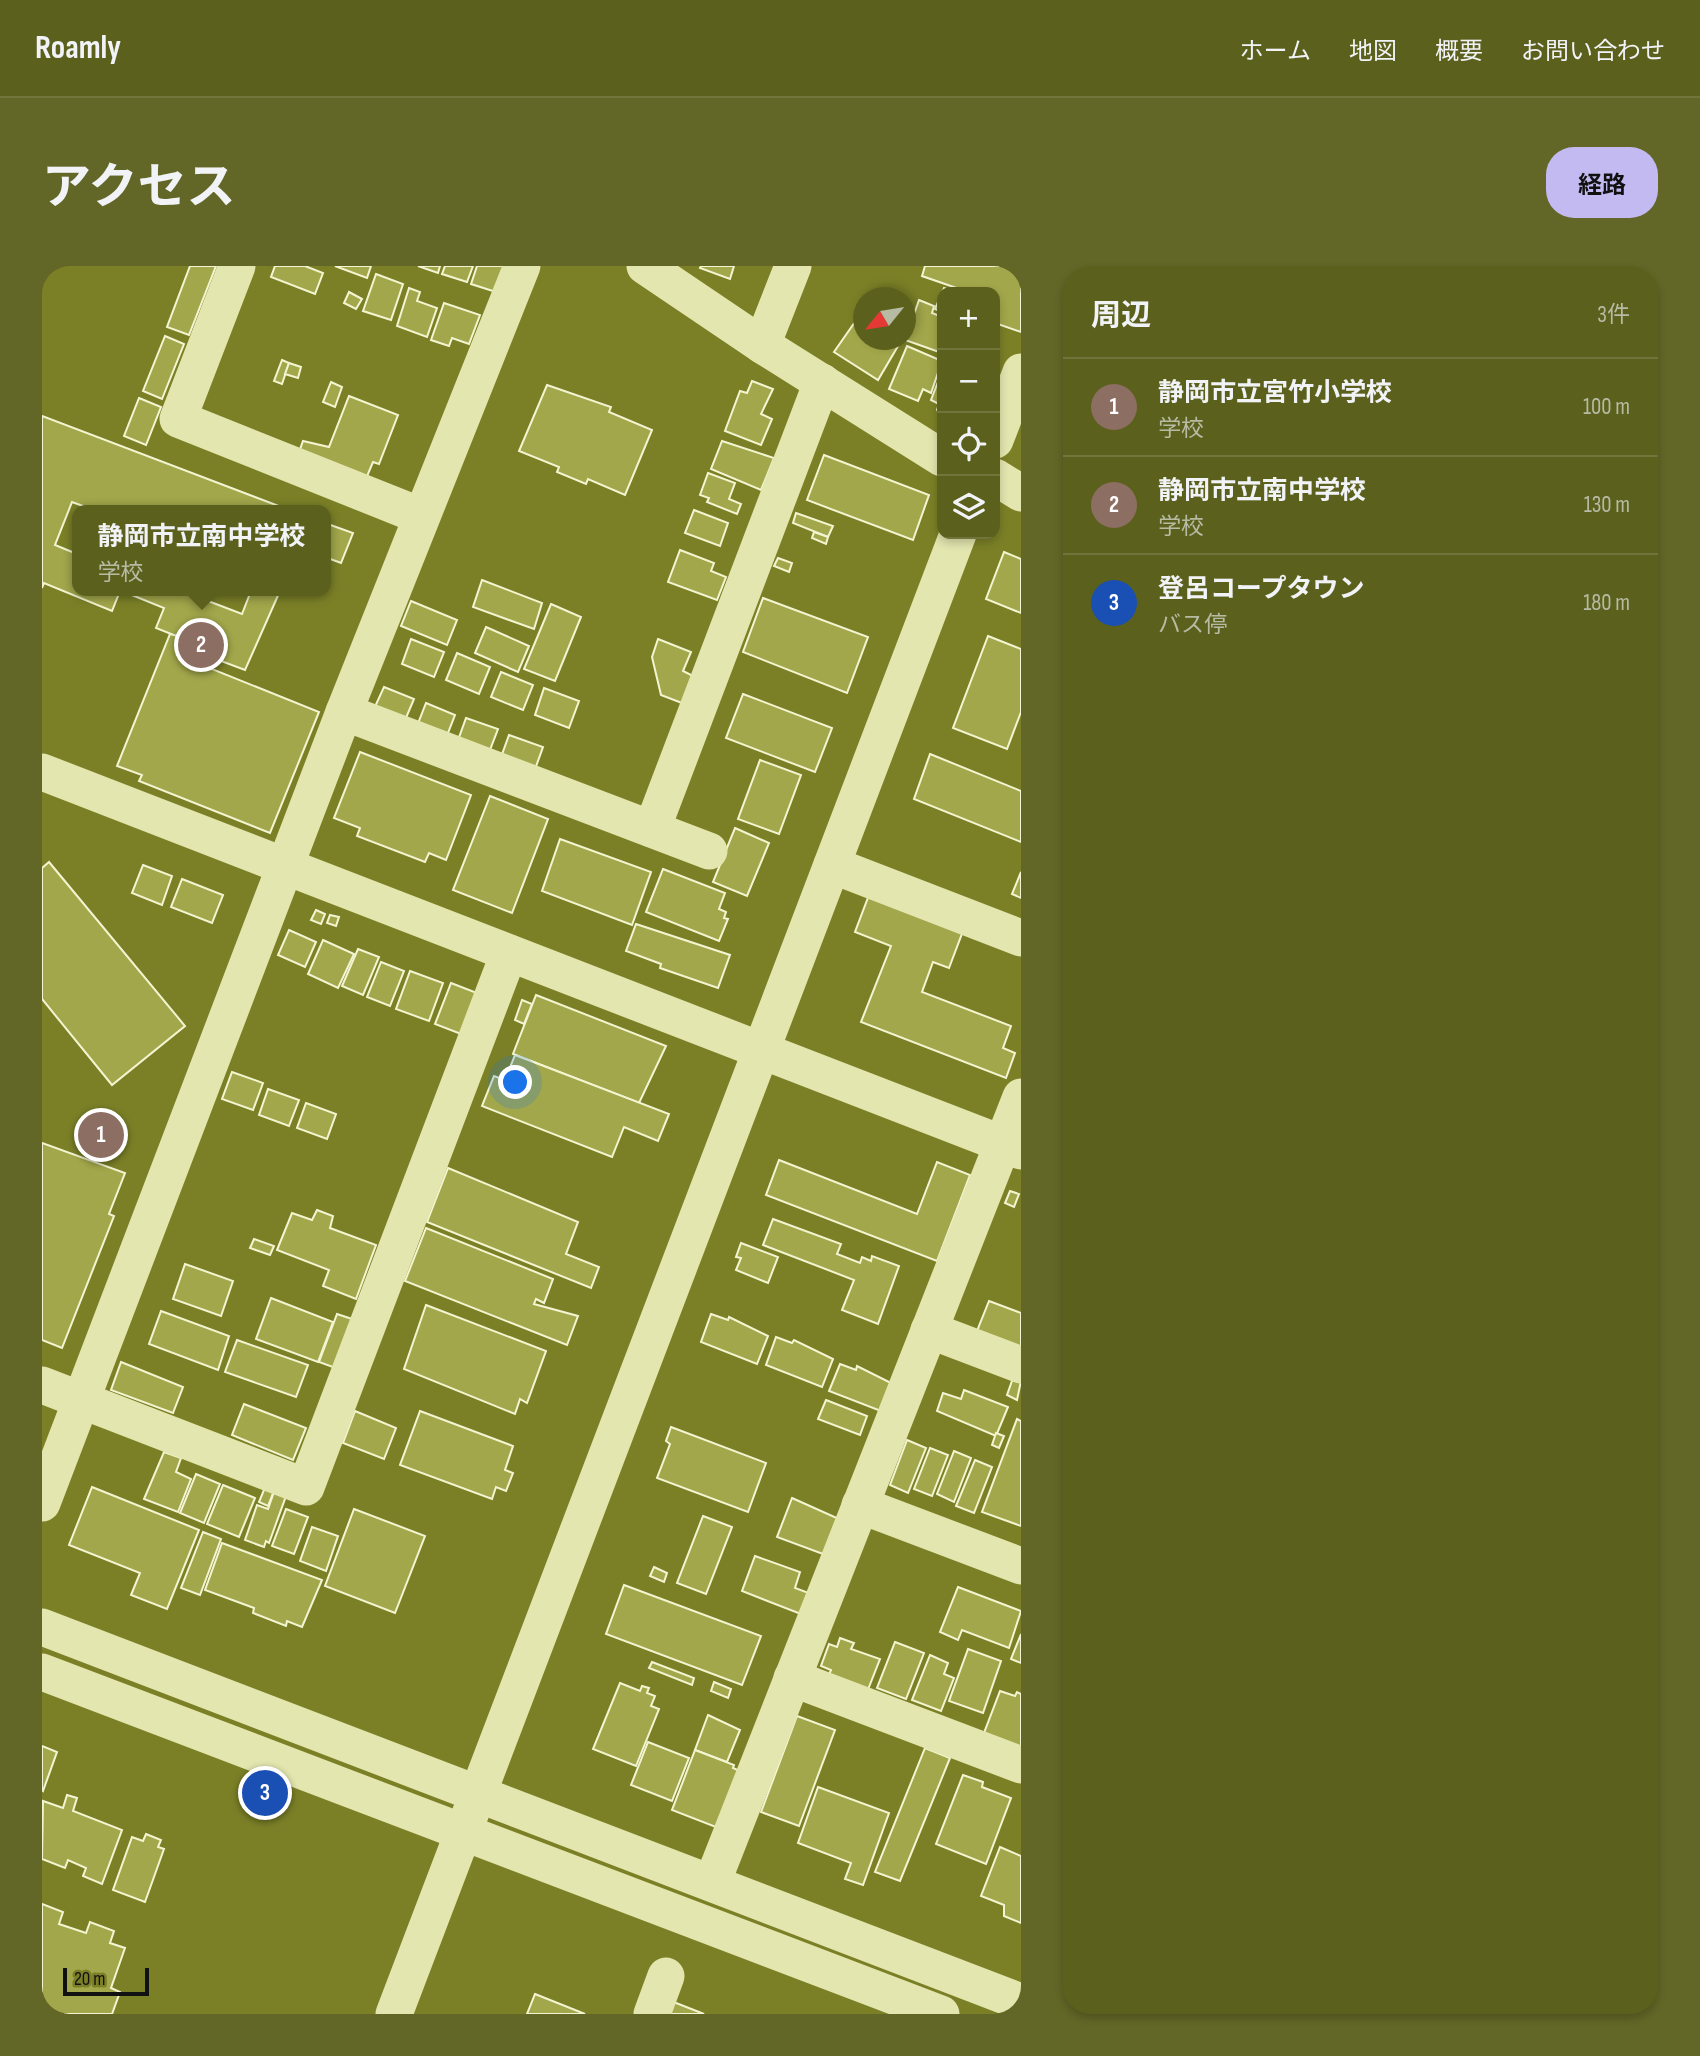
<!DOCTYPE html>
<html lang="ja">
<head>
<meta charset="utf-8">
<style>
	:root { --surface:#5c601d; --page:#626626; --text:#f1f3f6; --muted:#b8bba4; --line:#71753b; --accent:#c4baf2 }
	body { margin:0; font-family:"Sofia Sans Condensed","Noto Sans JP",sans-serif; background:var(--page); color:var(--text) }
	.controls { position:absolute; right:21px; top:21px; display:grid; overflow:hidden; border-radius:14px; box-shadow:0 4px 10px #0003 }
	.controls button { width:63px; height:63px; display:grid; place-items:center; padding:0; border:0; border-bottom:2px solid var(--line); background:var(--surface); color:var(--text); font:35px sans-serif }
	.compass { position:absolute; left:811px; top:21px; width:63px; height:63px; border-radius:50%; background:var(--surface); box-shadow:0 4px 10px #0003; rotate:240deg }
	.scale { position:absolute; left:21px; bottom:18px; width:86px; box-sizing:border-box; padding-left:7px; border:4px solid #111; border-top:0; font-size:19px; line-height:24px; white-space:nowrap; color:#111; -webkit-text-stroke:5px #7b8027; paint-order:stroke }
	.you { position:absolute; left:474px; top:817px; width:24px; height:24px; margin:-18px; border:5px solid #fff; border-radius:50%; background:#1a73e8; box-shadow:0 0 0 10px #1a73e833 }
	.badge { display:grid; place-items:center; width:46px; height:46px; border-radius:50%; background:var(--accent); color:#fff; font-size:23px; font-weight:700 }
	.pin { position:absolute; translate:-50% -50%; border:4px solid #fff; box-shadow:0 2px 7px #0006 }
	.popup { position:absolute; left:30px; top:239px; width:259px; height:91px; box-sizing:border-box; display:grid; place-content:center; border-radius:14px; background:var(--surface); filter:drop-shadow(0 2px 5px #0005); font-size:23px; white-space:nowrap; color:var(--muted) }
	.popup b { font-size:26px; color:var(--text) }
	.popup::after { content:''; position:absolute; left:50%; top:100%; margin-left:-14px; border:14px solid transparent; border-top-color:var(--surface) }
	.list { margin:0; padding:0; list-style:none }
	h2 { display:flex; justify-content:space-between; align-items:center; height:91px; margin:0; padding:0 28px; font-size:30px }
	h2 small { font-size:23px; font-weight:400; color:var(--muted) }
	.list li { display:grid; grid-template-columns:46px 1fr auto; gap:21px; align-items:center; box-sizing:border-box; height:98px; padding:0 28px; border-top:2px solid var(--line) }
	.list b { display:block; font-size:26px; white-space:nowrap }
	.list p { margin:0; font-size:23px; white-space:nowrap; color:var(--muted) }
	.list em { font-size:23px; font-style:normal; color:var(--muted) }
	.icon { flex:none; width:38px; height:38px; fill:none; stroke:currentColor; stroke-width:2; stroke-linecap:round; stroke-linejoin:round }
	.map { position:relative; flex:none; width:979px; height:1748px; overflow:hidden; border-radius:28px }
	header { display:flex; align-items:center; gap:42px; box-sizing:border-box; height:98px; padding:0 35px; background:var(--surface); border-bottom:2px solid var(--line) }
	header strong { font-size:33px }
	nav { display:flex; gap:38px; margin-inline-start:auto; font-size:24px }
	.intro { display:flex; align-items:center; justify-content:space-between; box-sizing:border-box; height:168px; padding:0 42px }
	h1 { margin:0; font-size:49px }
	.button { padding:18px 32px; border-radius:28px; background:var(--accent); color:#111; font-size:24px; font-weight:700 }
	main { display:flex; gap:42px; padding:0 42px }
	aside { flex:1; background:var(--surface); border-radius:28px; box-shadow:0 4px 10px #0003 }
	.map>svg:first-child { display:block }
</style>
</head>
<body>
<header>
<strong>Roamly</strong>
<nav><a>ホーム</a><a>地図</a><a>概要</a><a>お問い合わせ</a></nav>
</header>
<div class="intro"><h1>アクセス</h1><a class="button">経路</a></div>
<main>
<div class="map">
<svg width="979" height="1748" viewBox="0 0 979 1748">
	<rect width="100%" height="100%" fill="#7b8027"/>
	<g fill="#a2a74b" stroke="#f3f5d1" stroke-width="2">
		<polygon points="148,0 174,0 147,69 125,61"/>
		<polygon points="233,0 263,0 281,7 273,28 229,11"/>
		<polygon points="293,0 329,0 325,12"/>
		<polygon points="376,0 398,0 396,7"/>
		<polygon points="403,0 431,0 425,16 400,8"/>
		<polygon points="435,0 463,0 454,26 429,18"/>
		<polygon points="659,0 692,0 688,13 658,2"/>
		<polygon points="883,0 979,0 979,66 953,57 953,26 926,26 880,10"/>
		<polygon points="334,8 361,18 349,54 321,45"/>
		<polygon points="367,22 378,26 375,35 395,42 385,71 355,60"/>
		<polygon points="902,22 911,26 900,26 900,46 893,43"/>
		<polygon points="307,26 320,33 314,43 302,37"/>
		<polygon points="877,34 892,40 890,47 900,51 900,87 863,74"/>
		<polygon points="402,37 438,49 427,78 410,72 407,80 389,74"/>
		<polygon points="815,53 822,57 822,74 846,74 856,80 836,114 792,86"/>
		<polygon points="123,70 142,78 120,133 101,125"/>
		<polygon points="865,80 900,95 889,127 881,123 876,135 847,123"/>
		<polygon points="240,94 247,97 240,118 232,115"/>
		<polygon points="247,97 259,101 256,112 243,108"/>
		<polygon points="899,108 900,108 900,146 895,144 897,138 889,134"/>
		<polygon points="710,115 731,123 719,148 730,153 719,179 683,165 698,125 705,127"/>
		<polygon points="289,116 300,121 293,141 281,136"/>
		<polygon points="505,119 569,141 567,146 610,164 583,229 546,213 544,218 515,206 517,201 477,185"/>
		<polygon points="307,130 356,149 337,198 331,196 323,215 256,189 261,175 287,181"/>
		<polygon points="97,132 119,141 104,179 82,170"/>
		<polygon points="0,150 247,244 52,244 30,236 13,279 35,288 35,325 78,325 70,345 2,317 0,322"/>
		<polygon points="680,175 732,192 719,224 669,203"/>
		<polygon points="782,189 887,229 871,274 765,234"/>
		<polygon points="666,207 693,217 687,233 699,238 695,248 665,236 667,232 658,229"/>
		<polygon points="652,244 686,257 678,280 643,267"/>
		<polygon points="754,247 791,260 786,271 751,257"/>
		<polygon points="283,257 311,267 299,297 283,291"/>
		<polygon points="772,266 786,271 784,278 770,272"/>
		<polygon points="638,284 672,297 669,305 684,311 675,334 626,316"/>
		<polygon points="962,286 979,293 979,347 944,333"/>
		<polygon points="736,292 750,297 747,306 732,300"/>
		<polygon points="440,314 500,337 492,363 431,341"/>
		<polygon points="80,325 140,325 200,348 209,325 238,325 203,404 179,395 182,389 114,362 122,342"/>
		<polygon points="721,332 826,371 805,427 701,386"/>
		<polygon points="369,335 415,354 405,379 359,360"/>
		<polygon points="509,338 539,351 513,415 482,403"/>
		<polygon points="444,361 487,380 476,406 433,387"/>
		<polygon points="128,368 142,372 135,389 277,446 228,567 97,515 100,509 75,500"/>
		<polygon points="946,370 979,383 979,446 965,483 911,462"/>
		<polygon points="369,373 402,386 392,411 360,398"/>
		<polygon points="616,373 649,386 641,405 657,413 645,439 619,429 610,391"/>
		<polygon points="415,387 448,401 437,428 404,414"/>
		<polygon points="459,406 491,419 481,444 449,431"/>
		<polygon points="342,421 372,433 361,459 331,445"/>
		<polygon points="502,422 537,435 527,462 493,449"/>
		<polygon points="701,428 790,462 773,506 684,472"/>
		<polygon points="384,437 413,449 404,472 375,460"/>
		<polygon points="424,452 456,463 446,489 415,477"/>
		<polygon points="467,469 501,481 492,506 458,494"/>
		<polygon points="318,486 429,529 404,594 387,587 383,596 315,570 318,562 292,552"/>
		<polygon points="888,488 979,525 979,576 872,533"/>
		<polygon points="718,494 759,509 737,568 696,553"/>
		<polygon points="448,530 506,553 470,647 411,624"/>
		<polygon points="693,562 727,577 705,630 671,616"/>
		<polygon points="518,573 609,606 590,659 500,625"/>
		<polygon points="7,596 143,760 70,819 0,733 0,602"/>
		<polygon points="101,599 130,610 120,639 90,627"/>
		<polygon points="621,603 683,627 677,643 684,646 682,652 686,653 677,675 604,646"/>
		<polygon points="979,606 979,632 970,628"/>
		<polygon points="140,613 181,629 170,657 129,641"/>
		<polygon points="830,621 924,657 907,702 891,696 880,726 969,760 961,782 973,787 964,812 819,756 849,680 813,666"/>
		<polygon points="274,644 283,648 279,658 269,654"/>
		<polygon points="288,649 297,651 294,660 285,657"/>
		<polygon points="594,658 688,689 676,722 618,702 619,698 584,685"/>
		<polygon points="247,664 274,676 263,701 236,689"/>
		<polygon points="281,674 312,688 296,722 266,708"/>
		<polygon points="316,683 337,691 321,729 300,720"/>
		<polygon points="339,696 362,705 348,740 325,731"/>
		<polygon points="368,705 401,717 387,755 354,743"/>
		<polygon points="409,717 435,727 419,768 393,758"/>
		<polygon points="494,729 624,780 597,837 471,788"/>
		<polygon points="480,734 490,738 482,758 473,754"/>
		<polygon points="473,789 627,848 616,875 582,861 570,891 440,840 452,810 463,814"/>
		<polygon points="190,806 221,817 211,844 180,833"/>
		<polygon points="226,823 257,834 247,860 217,849"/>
		<polygon points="264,837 294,848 285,873 255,862"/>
		<polygon points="0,877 83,907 67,948 72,950 20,1082 0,1074"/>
		<polygon points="737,894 875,948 895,896 928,909 895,995 724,929"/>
		<polygon points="406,902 536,956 524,988 557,1001 549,1022 385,956"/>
		<polygon points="968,925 977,928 972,941 963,937"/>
		<polygon points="275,944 291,950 288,962 334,979 314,1033 281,1020 287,1004 235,984 250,947 270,954"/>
		<polygon points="731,953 799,978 795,988 818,997 820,991 829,995 830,990 857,1000 836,1058 800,1044 812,1014 721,979"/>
		<polygon points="384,962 511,1013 502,1037 494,1033 492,1038 536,1050 525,1079 363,1015"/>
		<polygon points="212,973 232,980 228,989 208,982"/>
		<polygon points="699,977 736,991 726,1017 694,1004 699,992 694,991"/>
		<polygon points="143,998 191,1015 179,1050 131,1033"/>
		<polygon points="229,1032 291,1056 276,1096 214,1073"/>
		<polygon points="947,1035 979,1047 979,1084 935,1065"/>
		<polygon points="384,1039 504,1085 485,1137 478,1133 473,1148 362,1103"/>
		<polygon points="119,1045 187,1070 176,1104 107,1078"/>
		<polygon points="295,1048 316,1055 299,1104 277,1096"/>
		<polygon points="669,1048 686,1054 687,1051 726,1070 715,1098 659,1076"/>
		<polygon points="734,1071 750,1077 752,1074 791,1093 780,1121 724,1099"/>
		<polygon points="195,1074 266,1099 254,1131 183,1106"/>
		<polygon points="79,1096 141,1121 131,1147 69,1124"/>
		<polygon points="798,1098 814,1104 815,1100 855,1120 844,1147 787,1125"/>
		<polygon points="971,1112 979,1115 975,1134 965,1129"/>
		<polygon points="922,1124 966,1141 954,1170 895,1145 901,1127 919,1133"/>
		<polygon points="784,1134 825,1150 818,1169 776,1153"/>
		<polygon points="202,1138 264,1162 251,1194 190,1169"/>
		<polygon points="313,1145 354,1162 342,1193 301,1177"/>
		<polygon points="378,1145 471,1180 463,1204 471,1207 464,1225 454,1221 450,1233 358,1199"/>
		<polygon points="975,1153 979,1155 979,1260 940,1246"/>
		<polygon points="629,1161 724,1197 706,1246 615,1212 628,1178 624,1175"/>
		<polygon points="954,1167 962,1170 957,1182 950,1179"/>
		<polygon points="865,1174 884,1182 866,1227 848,1219"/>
		<polygon points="888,1182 906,1189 890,1230 872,1223"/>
		<polygon points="912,1185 929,1192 912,1236 895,1228"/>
		<polygon points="122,1186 139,1192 134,1206 149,1213 136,1246 102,1233"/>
		<polygon points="933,1194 950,1201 932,1247 914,1240"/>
		<polygon points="154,1208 178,1218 162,1257 138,1247"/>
		<polygon points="181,1219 213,1232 197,1271 165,1258"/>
		<polygon points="224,1219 233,1222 226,1240 217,1236"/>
		<polygon points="50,1221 157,1264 125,1343 89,1329 98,1307 27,1279"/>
		<polygon points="232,1226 244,1230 227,1277 224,1275 222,1281 203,1274 215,1239 226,1243"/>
		<polygon points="750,1232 797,1253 781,1288 735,1271"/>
		<polygon points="244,1243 266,1251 252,1288 230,1280"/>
		<polygon points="312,1243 383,1270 353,1347 283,1320"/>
		<polygon points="661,1250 690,1261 664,1328 635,1317"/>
		<polygon points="270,1261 296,1270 284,1305 258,1295"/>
		<polygon points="161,1266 179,1273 158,1329 139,1322"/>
		<polygon points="180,1277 280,1314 260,1361 245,1355 244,1360 211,1347 212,1342 163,1324"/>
		<polygon points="713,1290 758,1306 753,1322 772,1329 764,1350 700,1325"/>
		<polygon points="612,1301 625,1307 622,1316 608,1310"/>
		<polygon points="582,1319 719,1370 700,1419 564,1368"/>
		<polygon points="916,1321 979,1345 967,1382 920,1364 916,1374 898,1366"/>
		<polygon points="979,1368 979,1397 969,1393"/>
		<polygon points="798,1372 812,1377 809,1383 838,1393 825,1426 786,1411 789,1404 779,1400 787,1378 795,1381"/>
		<polygon points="853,1376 882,1387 864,1433 835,1422"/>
		<polygon points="926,1383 959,1395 941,1447 907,1435"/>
		<polygon points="888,1389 906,1397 902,1408 912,1412 899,1445 870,1434"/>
		<polygon points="610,1396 652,1412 650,1419 607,1402"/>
		<polygon points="672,1416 689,1423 686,1432 669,1425"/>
		<polygon points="578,1417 598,1425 600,1420 607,1422 605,1427 613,1430 609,1440 617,1443 594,1500 551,1483"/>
		<polygon points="958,1425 973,1430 975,1426 979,1428 979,1482 942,1467"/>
		<polygon points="666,1449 698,1464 685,1496 653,1484"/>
		<polygon points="755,1450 793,1464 757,1560 719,1546"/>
		<polygon points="606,1476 647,1492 630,1535 589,1519"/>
		<polygon points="0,1480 15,1486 1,1525 0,1524"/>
		<polygon points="883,1482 908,1492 858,1615 833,1606"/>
		<polygon points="653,1484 692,1499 691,1502 702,1507 679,1563 630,1544"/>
		<polygon points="921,1509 941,1516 940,1521 969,1532 944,1598 894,1578"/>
		<polygon points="776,1521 847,1547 821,1619 803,1613 809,1597 756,1577"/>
		<polygon points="25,1529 35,1532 31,1545 80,1564 60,1618 41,1610 44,1602 26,1594 23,1602 0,1593 1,1535 21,1542"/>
		<polygon points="104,1568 119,1574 116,1581 122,1583 103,1636 71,1624 90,1571 101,1575"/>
		<polygon points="958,1581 979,1590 979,1657 962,1650 962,1639 939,1630"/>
		<polygon points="0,1638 21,1646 17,1658 44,1667 48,1656 72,1665 68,1677 83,1682 69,1722 78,1726 70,1748 0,1748"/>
		<polygon points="493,1728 543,1748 485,1748"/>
		<polygon points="629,1735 662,1748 624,1748"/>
	</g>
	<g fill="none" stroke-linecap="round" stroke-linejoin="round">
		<g stroke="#e3e6ae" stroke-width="37">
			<polyline points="195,0 136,153 379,250"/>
			<polyline points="603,0 720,79 900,192"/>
			<polyline points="720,79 751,0"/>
			<polyline points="953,174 979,106"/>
			<polyline points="953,211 979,227"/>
			<polyline points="302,446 667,585"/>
			<polyline points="0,506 979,885"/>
			<polyline points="610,563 780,116"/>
			<polyline points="790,599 979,672"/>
			<polyline points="887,1064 979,1099"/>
			<polyline points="0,1119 264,1221 467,687"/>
			<polyline points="0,1237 302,446 480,0"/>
			<polyline points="818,1239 979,1300"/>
			<polyline points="0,1361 979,1736"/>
			<polyline points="0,1406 899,1748"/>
			<polyline points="750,1412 979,1499"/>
			<polyline points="670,1617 979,831"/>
			<polyline points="352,1748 916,268"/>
			<polyline points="610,1748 624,1710"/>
		</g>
	</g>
</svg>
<div class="controls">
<button>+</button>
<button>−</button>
<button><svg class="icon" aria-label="locate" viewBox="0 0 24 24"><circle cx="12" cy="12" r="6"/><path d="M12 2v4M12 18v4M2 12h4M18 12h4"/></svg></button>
<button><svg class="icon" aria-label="layers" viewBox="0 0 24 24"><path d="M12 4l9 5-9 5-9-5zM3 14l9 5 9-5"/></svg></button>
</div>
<svg class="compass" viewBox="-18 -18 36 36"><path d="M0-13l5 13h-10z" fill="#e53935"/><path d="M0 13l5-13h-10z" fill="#b8bba4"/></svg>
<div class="scale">20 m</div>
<div class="you"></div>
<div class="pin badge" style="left:59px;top:869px;background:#8d6e63">1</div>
<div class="pin badge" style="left:159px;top:379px;background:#8d6e63">2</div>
<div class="popup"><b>静岡市立南中学校</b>学校</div>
<div class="pin badge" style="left:223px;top:1527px;background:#1a4fb4">3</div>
</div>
<aside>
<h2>周辺<small>3件</small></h2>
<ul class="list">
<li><span class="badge" style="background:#8d6e63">1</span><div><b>静岡市立宮竹小学校</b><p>学校</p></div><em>100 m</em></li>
<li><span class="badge" style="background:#8d6e63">2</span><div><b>静岡市立南中学校</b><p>学校</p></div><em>130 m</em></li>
<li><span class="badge" style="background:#1a4fb4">3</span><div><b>登呂コープタウン</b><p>バス停</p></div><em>180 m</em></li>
</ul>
</aside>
</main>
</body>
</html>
